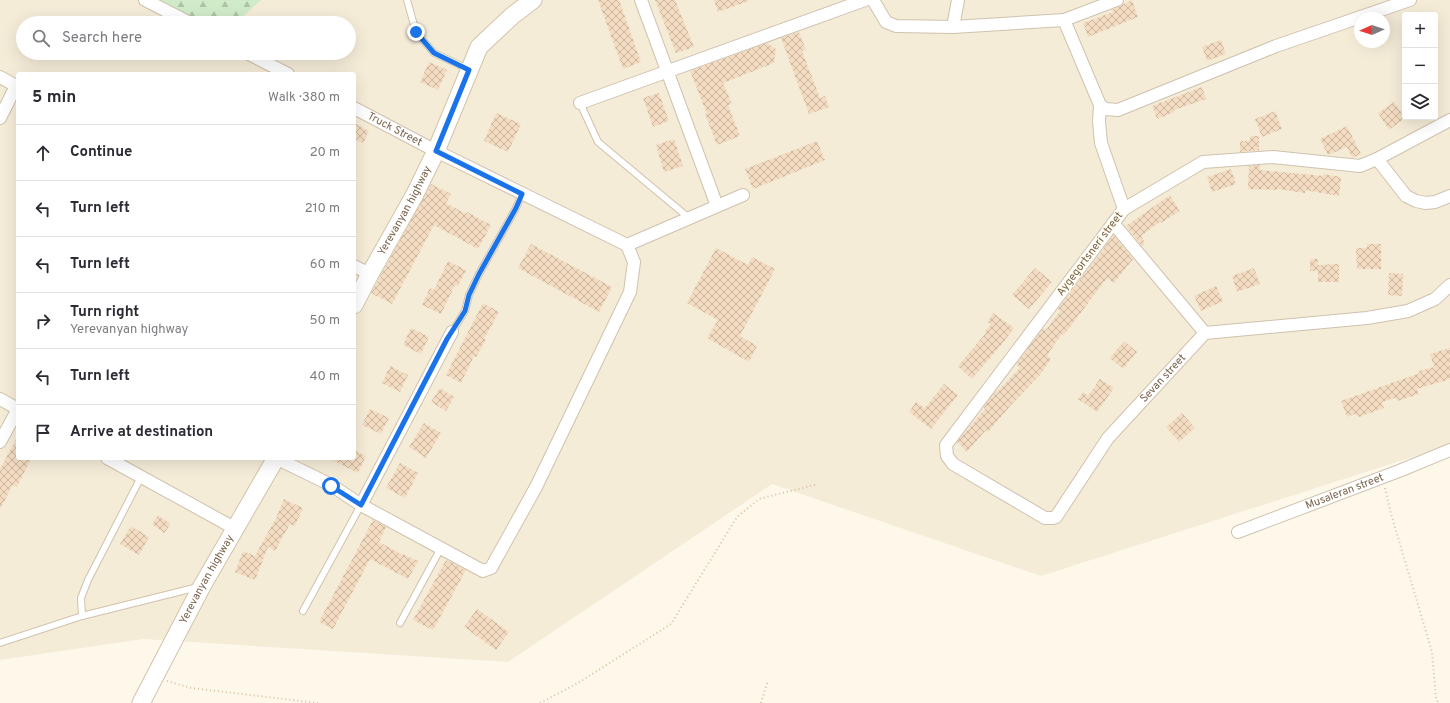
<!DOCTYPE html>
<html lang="en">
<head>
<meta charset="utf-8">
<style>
	:root { --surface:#fff; --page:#f2f2f3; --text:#2b2b33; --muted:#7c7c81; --line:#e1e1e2 }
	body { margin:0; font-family:Overpass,sans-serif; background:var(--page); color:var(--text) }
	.controls { position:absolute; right:12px; top:12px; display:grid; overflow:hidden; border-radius:4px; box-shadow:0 4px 16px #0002 }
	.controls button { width:36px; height:36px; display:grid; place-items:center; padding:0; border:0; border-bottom:1px solid var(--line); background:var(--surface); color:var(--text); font:20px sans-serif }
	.compass { position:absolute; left:1354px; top:12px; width:36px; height:36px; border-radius:50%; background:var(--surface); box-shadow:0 4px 16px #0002; rotate:267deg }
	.stop { position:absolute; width:12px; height:12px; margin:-9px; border:3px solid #1a73e8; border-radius:50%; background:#fff }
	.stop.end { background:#1a73e8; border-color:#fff; box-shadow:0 1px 4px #0008 }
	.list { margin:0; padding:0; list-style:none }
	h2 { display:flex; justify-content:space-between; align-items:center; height:52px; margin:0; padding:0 16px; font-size:17px }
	h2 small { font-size:13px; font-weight:400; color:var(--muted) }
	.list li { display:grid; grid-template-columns:26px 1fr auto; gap:12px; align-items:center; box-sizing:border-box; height:56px; padding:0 16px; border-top:1px solid var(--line) }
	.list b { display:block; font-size:15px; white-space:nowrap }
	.list p { margin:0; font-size:13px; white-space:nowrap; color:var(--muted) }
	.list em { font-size:13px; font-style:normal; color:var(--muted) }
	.icon { flex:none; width:22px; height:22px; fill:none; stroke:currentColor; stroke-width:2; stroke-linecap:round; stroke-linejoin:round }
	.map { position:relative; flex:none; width:1450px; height:703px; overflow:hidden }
	.search { position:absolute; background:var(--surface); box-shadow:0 4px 16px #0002; left:16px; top:16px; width:340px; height:44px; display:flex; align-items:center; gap:10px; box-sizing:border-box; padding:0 14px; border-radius:22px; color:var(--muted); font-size:15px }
	.panel { position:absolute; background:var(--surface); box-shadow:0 4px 16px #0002; left:16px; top:72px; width:340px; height:388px; border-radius:4px }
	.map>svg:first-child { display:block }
</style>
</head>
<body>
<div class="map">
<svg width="1450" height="703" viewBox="0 0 1450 703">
	<defs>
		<pattern id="forest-firs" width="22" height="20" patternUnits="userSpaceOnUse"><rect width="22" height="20" fill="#d0ebc7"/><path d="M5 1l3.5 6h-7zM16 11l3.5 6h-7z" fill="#aec2a4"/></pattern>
		<pattern id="building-cross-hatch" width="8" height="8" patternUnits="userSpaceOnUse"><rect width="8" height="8" fill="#f3dcc1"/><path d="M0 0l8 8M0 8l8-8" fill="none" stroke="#cab69f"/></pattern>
	</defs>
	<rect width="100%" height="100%" fill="#fdf8ea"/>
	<path fill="#f5ecd8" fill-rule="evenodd" d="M0,0H1450V445L1041,576L772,484L508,662L143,639L0,660ZM1405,15H1435V117H1405ZM1360,18H1384V42H1360ZM23,23H349V53H23ZM18,74H354V458H18Z"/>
	<polygon fill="url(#forest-firs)" points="153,0 261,0 236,23 197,23"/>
	<g fill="url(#building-cross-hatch)">
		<polygon points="598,0 619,0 641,62 623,69"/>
		<polygon points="655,0 675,0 694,47 676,53"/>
		<polygon points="714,0 748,0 749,1 718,12"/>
		<polygon points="1132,0 1138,17 1088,37 1083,23 1113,12 1112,10"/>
		<polygon points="799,32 806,50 802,51 820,98 825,96 829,107 809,114 781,38"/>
		<polygon points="1221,40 1226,54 1207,61 1202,47"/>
		<polygon points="767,43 776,49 774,63 723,83 732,104 728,105 740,136 717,145 705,114 707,114 690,71"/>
		<polygon points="429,62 447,70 438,90 420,82"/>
		<polygon points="1202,87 1206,99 1174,110 1175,112 1157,119 1152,106"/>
		<polygon points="659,93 669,121 653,127 643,98"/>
		<polygon points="1394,102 1405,118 1389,130 1378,113"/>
		<polygon points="1275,111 1282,129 1262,137 1255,119"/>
		<polygon points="496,113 521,124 508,152 484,141"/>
		<polygon points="354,123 369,131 363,143 354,139"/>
		<polygon points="1347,126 1361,154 1352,158 1347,147 1328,155 1320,139"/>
		<polygon points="1250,136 1259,136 1259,150 1240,152 1240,141 1250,141"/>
		<polygon points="674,139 683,166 664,172 656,145"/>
		<polygon points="817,141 825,160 753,189 745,169"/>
		<polygon points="1260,165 1260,170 1323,176 1323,174 1341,177 1339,196 1305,190 1305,193 1277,189 1277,190 1248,189 1249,166"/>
		<polygon points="1231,169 1236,184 1212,192 1207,177"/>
		<polygon points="431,184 451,194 446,203 466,214 467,212 491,225 478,249 434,225 392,304 371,293"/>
		<polygon points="1170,195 1180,211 1161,223 1160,222 1141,236 1145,243 1142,246 1126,226"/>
		<polygon points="1114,235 1133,259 1114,283 1107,278 1064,335 1062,334 1047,355 1051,359 1040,375 1011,405 988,432 986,430 967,452 957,442 985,409 984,407 996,391 997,392 1020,368 1016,364 1043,328 1046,330 1060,311 1058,309"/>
		<polygon points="531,244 612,287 599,312 518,268"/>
		<polygon points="1367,244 1381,244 1381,269 1357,269 1356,248 1367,248"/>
		<polygon points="716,248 748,265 752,257 775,269 740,336 757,346 749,362 707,338 718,320 687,303"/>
		<polygon points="1310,259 1318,259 1318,265 1339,264 1339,282 1318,282 1318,271 1310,271"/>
		<polygon points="448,261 466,270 458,286 455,285 441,314 422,305 430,288 434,290"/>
		<polygon points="1035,268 1052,282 1029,309 1012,295"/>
		<polygon points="1254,268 1260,284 1237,292 1232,276"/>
		<polygon points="1389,273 1403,274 1402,296 1388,295"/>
		<polygon points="1216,286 1223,301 1201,311 1194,296"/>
		<polygon points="483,303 499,312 484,339 486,340 476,357 474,356 461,383 446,375"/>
		<polygon points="993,313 1014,328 1002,344 972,379 958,366 986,333 985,332 991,324 987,322"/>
		<polygon points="411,328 429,337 421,354 403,345"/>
		<polygon points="1124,341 1137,352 1123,369 1110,358"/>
		<polygon points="1450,348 1450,379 1417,389 1419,394 1398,401 1395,398 1382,402 1384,408 1359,417 1355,414 1347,417 1341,401 1420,373 1419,371 1434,367 1430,354"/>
		<polygon points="390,366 408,375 400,392 382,383"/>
		<polygon points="1100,379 1114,388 1097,412 1078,399 1083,392 1088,396"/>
		<polygon points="944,384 958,395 931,429 909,412 916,402 925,408"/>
		<polygon points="440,388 454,397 446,411 431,402"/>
		<polygon points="370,409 389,418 381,434 362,425"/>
		<polygon points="1182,413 1195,428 1179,442 1166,427"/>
		<polygon points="424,423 441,433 426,458 409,447"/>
		<polygon points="18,436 18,458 31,458 17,487 13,485 0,509 0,469"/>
		<polygon points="354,450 366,456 358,473 328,458 354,458"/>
		<polygon points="400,463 418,473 405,498 386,488"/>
		<polygon points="284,499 303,508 295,526 290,524 275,551 268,547 255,580 235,572 243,551 255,556 276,518"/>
		<polygon points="158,515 171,524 164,533 152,524"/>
		<polygon points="373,520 386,527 379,542 403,555 403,554 418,561 408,579 370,559 333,629 319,622"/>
		<polygon points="131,526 149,537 139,555 120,544"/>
		<polygon points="446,560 466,570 433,630 413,620"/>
		<polygon points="477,609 509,632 496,650 464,627"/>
	</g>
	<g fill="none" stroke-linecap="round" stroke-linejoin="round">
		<g stroke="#cfc2ae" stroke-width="8">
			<g id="service">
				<polyline points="407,0 416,32 434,53 468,69"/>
				<polyline points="580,103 598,142 689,218"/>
				<polyline points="452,332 465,311 469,295 479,274 516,208 522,194"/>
				<polyline points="303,611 361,505"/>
				<polyline points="82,616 81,598 88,580 141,477"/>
				<polyline points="400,623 441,548"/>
				<polyline points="0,643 82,616 198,587"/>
			</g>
		</g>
		<g stroke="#cfc2ae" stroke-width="14">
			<g id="minor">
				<polyline points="145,0 190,23"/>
				<polyline points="641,0 717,206"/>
				<polyline points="873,0 886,22 896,26 953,27 1064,20 1117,0"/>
				<polyline points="1064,20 1100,105 1105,109 1118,110 1276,46 1410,0"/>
				<polyline points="953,27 958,0"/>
				<polyline points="247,53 288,74"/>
				<polyline points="0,77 18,87"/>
				<polyline points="580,103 865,0"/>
				<polyline points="1100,105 1099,122 1101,143 1124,209"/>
				<path id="s1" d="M354,108L436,151L627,245L743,195"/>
				<polyline points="0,118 16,86"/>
				<path id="s2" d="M1450,120L1377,159L1360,166L1273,157L1203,162L1124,209L946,445L947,456L953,464L1045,518H1053L1056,517L1108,438L1205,333L1367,318L1408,311L1435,299L1450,285"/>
				<polyline points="1377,159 1406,196 1416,201 1426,203 1435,202 1450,196"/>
				<polyline points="1113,223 1205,333"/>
				<polyline points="354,266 370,274"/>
				<polyline points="0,399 18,409"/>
				<polyline points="0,442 18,409"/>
				<polyline points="107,458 236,529"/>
				<polyline points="276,458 331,485 361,505 483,571 491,568 536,487 630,292 634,262 627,245"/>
				<polyline points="361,505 452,332"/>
				<path id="s3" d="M1238,532L1399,471L1450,450"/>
			</g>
		</g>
		<g stroke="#d2c3ac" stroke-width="19">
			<g id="secondary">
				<path id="s4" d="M354,305L370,274L414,196L436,151L479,47L512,16L533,0"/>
				<path id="s5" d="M141,703L202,586L276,458"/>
			</g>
		</g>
		<g stroke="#d8c0a3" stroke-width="2" stroke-dasharray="1 3" stroke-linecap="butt">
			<polyline points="1385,488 1391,514 1432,652 1436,698 1438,703"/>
			<polyline points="167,681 191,688 318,703"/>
			<polyline points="540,703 578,683 671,624 737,517 759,499 818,484"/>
			<polyline points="761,703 768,680"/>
		</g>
		<use href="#service" stroke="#fff" stroke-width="6"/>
		<use href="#minor" stroke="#fff" stroke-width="12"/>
		<use href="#secondary" stroke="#fff" stroke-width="17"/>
	</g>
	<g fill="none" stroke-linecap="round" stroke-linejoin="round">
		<polyline stroke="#1a73e8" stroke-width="5" points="331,486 361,505 447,339 465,311 469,295 479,274 516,208 522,194 436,151 469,70 434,53 416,32"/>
	</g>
	<g text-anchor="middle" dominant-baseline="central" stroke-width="3" stroke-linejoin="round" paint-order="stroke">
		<g font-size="11" fill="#78634c" stroke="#fffcf0">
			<text stroke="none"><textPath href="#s1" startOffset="46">Truck Street</textPath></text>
			<text stroke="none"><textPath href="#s4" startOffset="107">Yerevanyan highway</textPath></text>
			<text transform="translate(1090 254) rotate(-53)">Aygegortsneri street</text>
			<text stroke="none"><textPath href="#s2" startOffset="961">Sevan street</textPath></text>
			<text stroke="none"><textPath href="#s3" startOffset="114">Musaleran street</textPath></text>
			<text stroke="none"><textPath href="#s5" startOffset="140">Yerevanyan highway</textPath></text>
		</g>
	</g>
</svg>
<div class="controls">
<button>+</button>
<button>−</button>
<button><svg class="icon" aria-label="layers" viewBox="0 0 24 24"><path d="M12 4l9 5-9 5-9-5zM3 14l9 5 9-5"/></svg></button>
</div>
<svg class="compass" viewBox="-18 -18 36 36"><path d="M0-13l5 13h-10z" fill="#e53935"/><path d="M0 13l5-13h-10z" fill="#7c7c81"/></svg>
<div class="stop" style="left:331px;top:486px"></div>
<div class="stop end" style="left:416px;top:32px"></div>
<div class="search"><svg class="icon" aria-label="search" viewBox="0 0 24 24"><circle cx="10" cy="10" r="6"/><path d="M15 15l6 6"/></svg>Search here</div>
<section class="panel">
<h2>5 min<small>Walk · 380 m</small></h2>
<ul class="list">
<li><svg class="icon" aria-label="ahead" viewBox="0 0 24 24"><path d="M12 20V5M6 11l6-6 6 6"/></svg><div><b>Continue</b></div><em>20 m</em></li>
<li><svg class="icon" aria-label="left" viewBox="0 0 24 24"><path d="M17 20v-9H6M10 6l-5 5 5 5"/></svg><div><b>Turn left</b></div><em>210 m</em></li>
<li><svg class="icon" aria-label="left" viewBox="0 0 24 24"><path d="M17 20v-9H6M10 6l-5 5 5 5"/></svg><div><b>Turn left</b></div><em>60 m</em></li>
<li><svg class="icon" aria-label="right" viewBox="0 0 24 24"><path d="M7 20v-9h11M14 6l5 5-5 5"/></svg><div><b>Turn right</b><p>Yerevanyan highway</p></div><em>50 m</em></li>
<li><svg class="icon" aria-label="left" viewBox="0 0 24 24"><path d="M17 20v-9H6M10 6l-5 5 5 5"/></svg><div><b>Turn left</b></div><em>40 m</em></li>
<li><svg class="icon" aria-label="arrive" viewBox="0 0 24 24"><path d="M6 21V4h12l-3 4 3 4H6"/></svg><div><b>Arrive at destination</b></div></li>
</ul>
</section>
</div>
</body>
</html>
